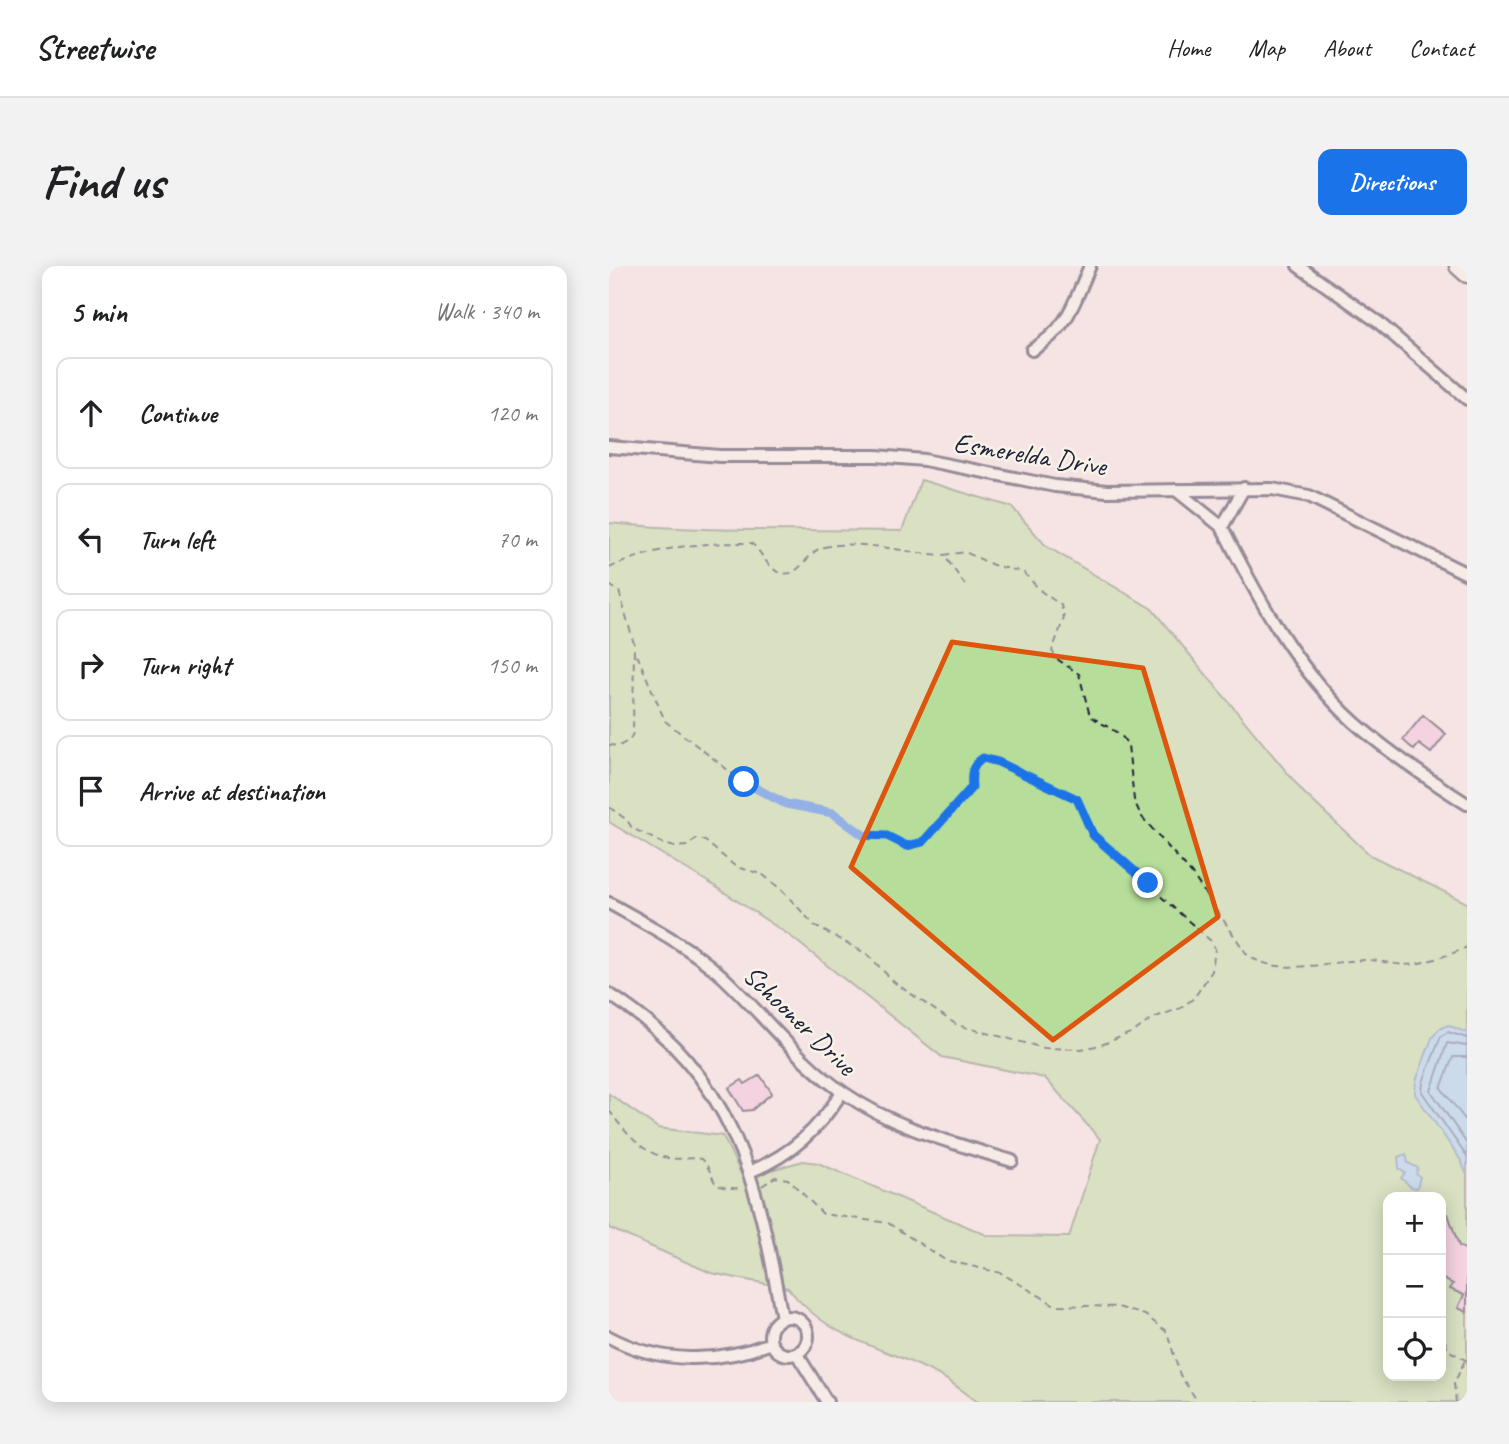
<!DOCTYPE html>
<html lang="en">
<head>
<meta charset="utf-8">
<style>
	:root { --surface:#fff; --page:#f2f2f2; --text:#202124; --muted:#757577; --line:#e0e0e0; --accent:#1a73e8 }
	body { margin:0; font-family:Caveat,sans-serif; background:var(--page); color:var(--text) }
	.controls { position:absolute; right:21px; bottom:21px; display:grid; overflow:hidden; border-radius:14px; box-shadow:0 4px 18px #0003 }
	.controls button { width:63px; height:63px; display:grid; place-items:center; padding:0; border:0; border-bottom:2px solid var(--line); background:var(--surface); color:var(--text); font:35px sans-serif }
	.stop { position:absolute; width:21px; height:21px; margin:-16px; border:5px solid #1a73e8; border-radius:50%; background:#fff }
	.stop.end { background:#1a73e8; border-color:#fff; box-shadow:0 2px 7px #0008 }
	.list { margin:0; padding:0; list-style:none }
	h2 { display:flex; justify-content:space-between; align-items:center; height:91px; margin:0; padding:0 28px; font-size:30px }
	h2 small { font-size:23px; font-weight:400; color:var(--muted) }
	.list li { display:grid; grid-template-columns:46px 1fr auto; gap:21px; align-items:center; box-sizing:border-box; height:112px; margin:0 14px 14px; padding:0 14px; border:2px solid var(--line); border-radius:14px }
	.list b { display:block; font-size:26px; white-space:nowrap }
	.list em { font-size:23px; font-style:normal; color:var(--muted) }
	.icon { flex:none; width:38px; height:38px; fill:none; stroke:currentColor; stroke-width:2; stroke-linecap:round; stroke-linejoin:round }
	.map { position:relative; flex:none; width:858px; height:1136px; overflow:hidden; border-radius:14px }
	header { display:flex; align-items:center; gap:42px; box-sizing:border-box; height:98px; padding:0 35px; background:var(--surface); border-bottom:2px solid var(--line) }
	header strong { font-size:33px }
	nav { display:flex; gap:38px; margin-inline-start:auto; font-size:24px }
	.intro { display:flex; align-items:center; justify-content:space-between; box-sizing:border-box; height:168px; padding:0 42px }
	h1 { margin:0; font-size:49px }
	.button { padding:18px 32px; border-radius:14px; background:var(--accent); color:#fff; font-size:24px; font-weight:700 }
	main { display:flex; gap:42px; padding:0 42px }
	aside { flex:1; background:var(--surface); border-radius:14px; box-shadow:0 4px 18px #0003 }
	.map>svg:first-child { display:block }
</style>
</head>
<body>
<header>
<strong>Streetwise</strong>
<nav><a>Home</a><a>Map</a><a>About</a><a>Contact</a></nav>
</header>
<div class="intro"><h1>Find us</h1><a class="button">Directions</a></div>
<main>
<aside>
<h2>5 min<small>Walk · 340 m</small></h2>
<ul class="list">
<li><svg class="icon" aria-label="ahead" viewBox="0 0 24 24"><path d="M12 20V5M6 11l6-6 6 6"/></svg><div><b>Continue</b></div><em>120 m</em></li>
<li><svg class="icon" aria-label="left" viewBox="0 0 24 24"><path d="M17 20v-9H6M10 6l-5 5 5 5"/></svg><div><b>Turn left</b></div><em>70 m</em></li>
<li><svg class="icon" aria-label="right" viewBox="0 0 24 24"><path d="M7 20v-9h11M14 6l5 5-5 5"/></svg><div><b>Turn right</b></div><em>150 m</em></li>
<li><svg class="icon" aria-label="arrive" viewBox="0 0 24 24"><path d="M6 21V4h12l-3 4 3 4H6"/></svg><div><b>Arrive at destination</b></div></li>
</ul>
</aside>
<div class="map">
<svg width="858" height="1136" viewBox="0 0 858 1136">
	<rect width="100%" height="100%" fill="#f5e3e4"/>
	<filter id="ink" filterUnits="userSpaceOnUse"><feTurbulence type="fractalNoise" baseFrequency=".0143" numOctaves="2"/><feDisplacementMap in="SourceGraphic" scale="14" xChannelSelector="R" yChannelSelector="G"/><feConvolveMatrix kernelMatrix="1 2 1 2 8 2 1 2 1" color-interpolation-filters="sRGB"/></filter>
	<g filter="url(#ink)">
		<path fill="#b6de9a" stroke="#6c806a" stroke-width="2" fill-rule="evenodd" d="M312,214L403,241L437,280L543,343L695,527L761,589L858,637V1136H369C357,1128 346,1118 333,1111C276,1079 223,1078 179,1022L102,1007L0,962V828L49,862L114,870L134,912L194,895L209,897L380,970L460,971L491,873L436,812L333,791L180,669L104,619L0,556V257C97,267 195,263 293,265ZM779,931H832V1110H779Z"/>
		<g fill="#97d0f7" stroke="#688aac" stroke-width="2">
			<polygon points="839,759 858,767 858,909 851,893 806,828 807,815 823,772 830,763"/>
			<polygon points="797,888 799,897 809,902 807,908 811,911 808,922 802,921 792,912 796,907 790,903 789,891"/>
		</g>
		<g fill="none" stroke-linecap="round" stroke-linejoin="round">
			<g stroke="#516886" stroke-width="2">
				<polyline points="858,772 839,766 832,770 814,816 813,826 858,891"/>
				<polyline points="858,780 838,777 822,825 858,878"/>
				<polyline points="858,791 844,791 832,822 858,856"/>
			</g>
		</g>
		<g fill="#f1bdda" stroke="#22223b" stroke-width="2">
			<polygon points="814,449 837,468 822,487 810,478 805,484 794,474"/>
			<polygon points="151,809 163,827 143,844 134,845 120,822 133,814 136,818"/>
			<polygon points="832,947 839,948 850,980 858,984 858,1046 849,1042 855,1029 841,1023 844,1018 832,1012"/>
		</g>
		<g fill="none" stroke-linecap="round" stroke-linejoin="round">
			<g stroke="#22223b" stroke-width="16">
				<g id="street">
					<polyline points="689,0 769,56 858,133"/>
					<path d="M423,84C460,62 464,38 481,0"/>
					<polyline points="0,181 111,190 267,190 315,194 446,220 498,225 663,223 700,230 858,308"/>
					<polyline points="567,224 613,261 635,222"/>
					<path d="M613,261C648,331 687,403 745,456C780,487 819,513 858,538"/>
					<path d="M0,637C39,659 78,679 112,709C154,748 188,795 235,827C285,862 345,877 403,895"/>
					<path d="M0,728C127,810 148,913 173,1052"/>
					<path d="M140,906C182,889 209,864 233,826"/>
					<circle cx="180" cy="1070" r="19"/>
					<path d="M0,1071C51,1098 109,1098 162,1077"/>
					<polyline points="188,1088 218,1136"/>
				</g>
			</g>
			<g stroke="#22223b" stroke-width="21">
				<polyline id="secondary" points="849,0 858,8"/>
			</g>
			<g stroke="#22223b" stroke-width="2" stroke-dasharray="7 5" stroke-linecap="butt">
				<path d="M0,302C50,280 88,277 142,277C153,285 158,303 172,307C192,312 197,285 215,281C255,273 293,287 333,289"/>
				<polyline points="0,319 10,325 25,378 24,467 21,474 10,480 0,479"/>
				<path d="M356,319L335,289L356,286L384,299L414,306L433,326L452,339L455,352L443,385L448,393L470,408L481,450L512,469L519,479L525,534L532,550L583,608L639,690C674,711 718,695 757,694C773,694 790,701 806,698C824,694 842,689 858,681"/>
				<path d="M0,541L18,554L23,562L55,578L66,581L78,580L87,573L95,574L127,601L153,608L173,624L206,660L258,688L286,717L348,759L435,782L472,783L492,779L526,765L544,752L572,742L585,732L603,705L606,683L603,676L493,578C481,565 480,548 469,535C460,524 390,496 374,492L362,505L363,521L314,576L297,580L278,570L249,567L217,544L162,533L124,508L56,455L29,391L25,390"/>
				<path d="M0,844C14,864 33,888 59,892C70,894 81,891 92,893C111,911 94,924 134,922"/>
				<polyline points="153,920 166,911 179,913 214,948 279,957 336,994 392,1007 446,1039 509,1041 536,1049 558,1066 571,1109 589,1136"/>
				<polyline points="832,1029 833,1024"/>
				<polyline points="832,1032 832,1043"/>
				<polyline points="832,1064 839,1084 858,1095"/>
				<polyline points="847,1136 845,1118 856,1094"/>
			</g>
			<use href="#street" stroke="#f7f3e8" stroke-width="10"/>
			<use href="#secondary" stroke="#f7f3e8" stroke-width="16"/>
		</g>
	</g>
	<g fill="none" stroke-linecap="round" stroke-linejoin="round" filter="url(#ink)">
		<path stroke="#1a73e8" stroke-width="9" d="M135,516L177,538L224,547L254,569L278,570L298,580L314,576L363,521C362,508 362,500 374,492L389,496L468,533L484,569L539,617"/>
	</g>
	<path d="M0 0H858V1136H0ZM343,376L534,402L609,651L444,774L242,601Z" fill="#f5e3e4" fill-opacity=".55" fill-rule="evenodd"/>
	<path fill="none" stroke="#de560e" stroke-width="5" stroke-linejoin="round" d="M343,376L534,402L609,651L444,774L242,601Z"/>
	<g text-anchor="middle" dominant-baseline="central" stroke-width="5" stroke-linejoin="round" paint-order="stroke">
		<g font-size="28" fill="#22223b" stroke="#f7f3e8">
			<text transform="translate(421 188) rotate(9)">Esmerelda Drive</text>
			<text transform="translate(191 754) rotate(44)">Schooner Drive</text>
		</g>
	</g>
</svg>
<div class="controls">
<button>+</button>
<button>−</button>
<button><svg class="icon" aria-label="locate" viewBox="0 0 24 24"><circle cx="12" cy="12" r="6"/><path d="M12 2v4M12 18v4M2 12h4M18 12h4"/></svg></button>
</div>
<div class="stop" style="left:135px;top:516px"></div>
<div class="stop end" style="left:539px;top:617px"></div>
</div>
</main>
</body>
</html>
